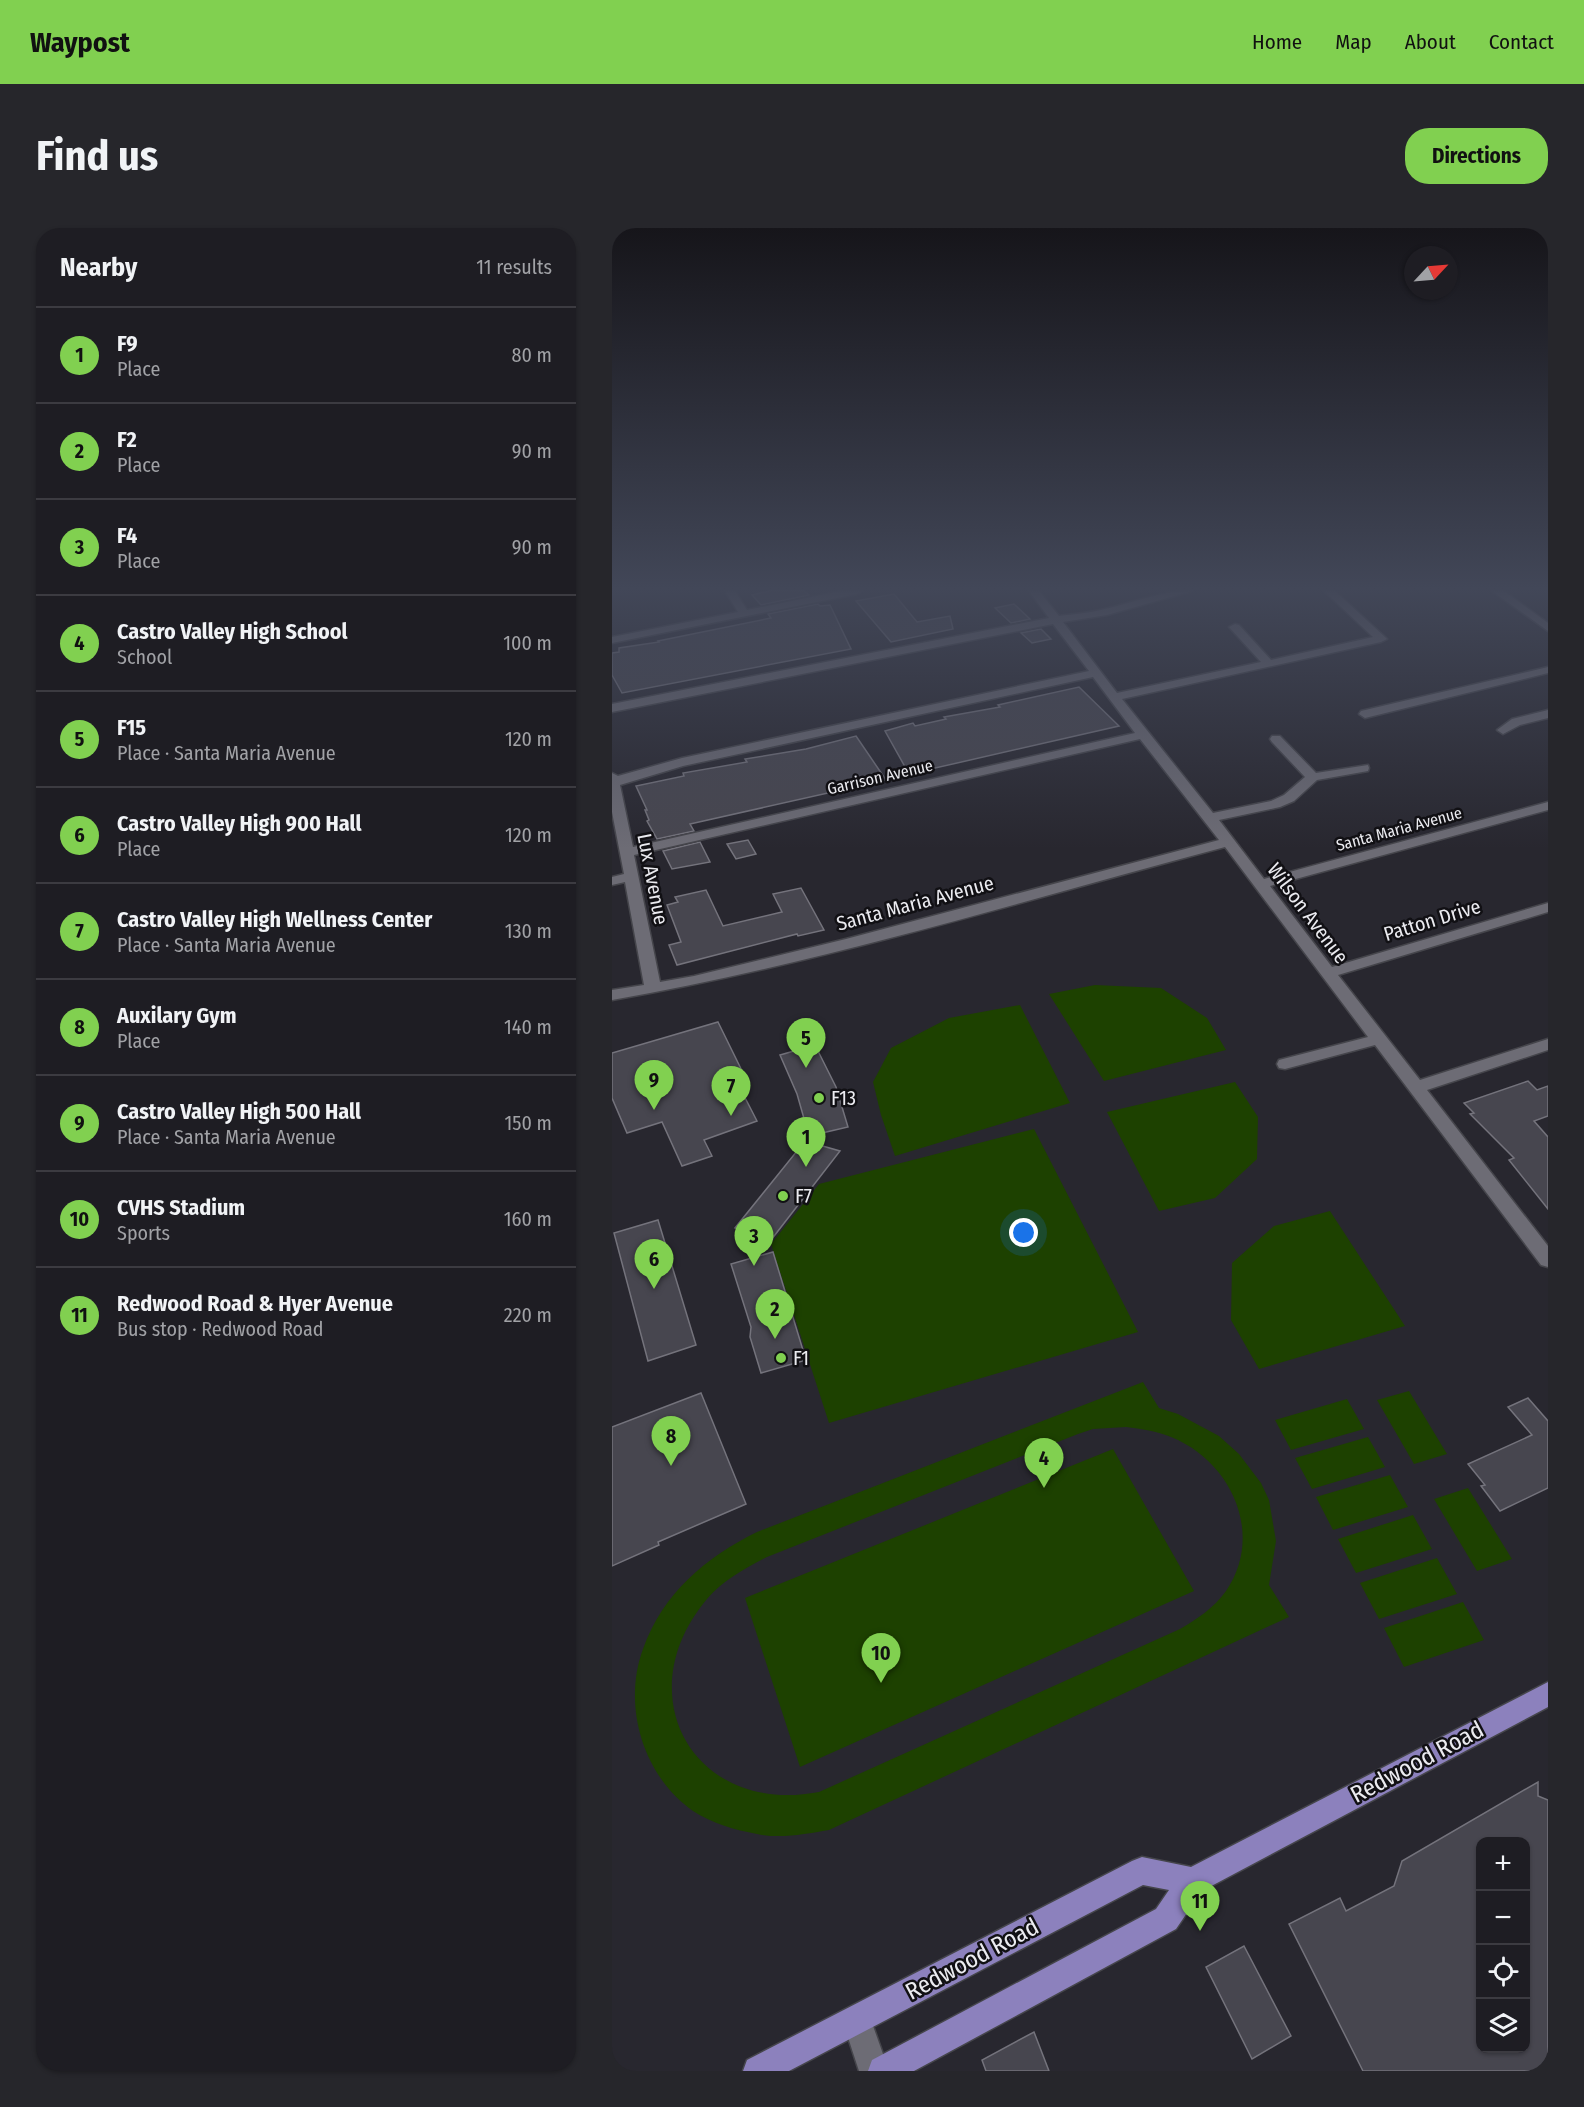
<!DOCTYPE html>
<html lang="en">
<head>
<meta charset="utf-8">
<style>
	:root { --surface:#1e1d23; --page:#26262b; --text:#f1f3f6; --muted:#a1a2a6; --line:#3c3b41; --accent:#81d050 }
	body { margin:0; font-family:"Fira Sans Condensed",sans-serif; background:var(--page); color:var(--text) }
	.controls { position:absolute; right:18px; bottom:18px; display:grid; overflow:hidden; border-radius:12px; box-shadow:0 2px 4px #0004 }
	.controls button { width:54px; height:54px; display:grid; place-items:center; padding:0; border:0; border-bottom:2px solid var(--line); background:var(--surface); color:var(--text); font:30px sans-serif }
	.compass { position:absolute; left:792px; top:18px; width:54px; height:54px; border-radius:50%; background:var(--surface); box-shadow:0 2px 4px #0004; rotate:64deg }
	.you { position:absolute; left:412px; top:1005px; width:21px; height:21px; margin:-15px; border:4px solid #fff; border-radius:50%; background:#1a73e8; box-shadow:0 0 0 9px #1a73e833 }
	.badge { display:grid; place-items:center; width:39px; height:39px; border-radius:50%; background:var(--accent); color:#111; font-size:20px; font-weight:700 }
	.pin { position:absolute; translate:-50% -50px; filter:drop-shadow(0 2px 3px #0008) }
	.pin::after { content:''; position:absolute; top:32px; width:21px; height:18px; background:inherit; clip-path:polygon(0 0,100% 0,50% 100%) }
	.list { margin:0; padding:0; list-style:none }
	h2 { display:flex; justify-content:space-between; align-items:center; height:78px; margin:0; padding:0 24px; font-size:26px }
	h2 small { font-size:20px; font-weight:400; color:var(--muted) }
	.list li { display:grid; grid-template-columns:39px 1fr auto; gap:18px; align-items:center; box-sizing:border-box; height:96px; padding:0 24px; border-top:2px solid var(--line) }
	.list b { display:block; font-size:22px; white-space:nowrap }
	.list p { margin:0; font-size:20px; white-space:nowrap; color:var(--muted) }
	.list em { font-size:20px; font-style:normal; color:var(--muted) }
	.icon { flex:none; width:33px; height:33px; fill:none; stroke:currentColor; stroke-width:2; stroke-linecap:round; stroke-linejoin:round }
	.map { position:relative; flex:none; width:936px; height:1843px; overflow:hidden; border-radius:24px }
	header { display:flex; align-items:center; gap:36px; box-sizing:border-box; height:84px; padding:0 30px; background:var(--accent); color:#111 }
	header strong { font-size:28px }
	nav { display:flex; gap:33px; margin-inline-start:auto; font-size:21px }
	.intro { display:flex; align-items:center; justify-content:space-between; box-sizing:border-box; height:144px; padding:0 36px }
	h1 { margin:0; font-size:42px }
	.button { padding:15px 27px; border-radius:24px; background:var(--accent); color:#111; font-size:21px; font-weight:700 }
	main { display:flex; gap:36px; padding:0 36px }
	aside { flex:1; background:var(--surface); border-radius:24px; box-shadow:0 2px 4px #0004 }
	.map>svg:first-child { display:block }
</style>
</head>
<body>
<header>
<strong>Waypost</strong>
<nav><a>Home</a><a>Map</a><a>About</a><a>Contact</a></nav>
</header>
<div class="intro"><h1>Find us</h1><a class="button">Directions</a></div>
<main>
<aside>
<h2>Nearby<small>11 results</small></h2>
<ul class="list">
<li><span class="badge">1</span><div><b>F9</b><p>Place</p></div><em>80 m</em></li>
<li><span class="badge">2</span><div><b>F2</b><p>Place</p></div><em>90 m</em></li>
<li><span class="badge">3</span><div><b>F4</b><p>Place</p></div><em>90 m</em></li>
<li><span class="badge">4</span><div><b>Castro Valley High School</b><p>School</p></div><em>100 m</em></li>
<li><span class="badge">5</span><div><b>F15</b><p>Place · Santa Maria Avenue</p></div><em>120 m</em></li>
<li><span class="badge">6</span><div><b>Castro Valley High 900 Hall</b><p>Place</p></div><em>120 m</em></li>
<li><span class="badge">7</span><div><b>Castro Valley High Wellness Center</b><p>Place · Santa Maria Avenue</p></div><em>130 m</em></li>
<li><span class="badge">8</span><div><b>Auxilary Gym</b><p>Place</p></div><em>140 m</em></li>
<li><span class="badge">9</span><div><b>Castro Valley High 500 Hall</b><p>Place · Santa Maria Avenue</p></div><em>150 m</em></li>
<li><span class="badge">10</span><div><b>CVHS Stadium</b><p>Sports</p></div><em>160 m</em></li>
<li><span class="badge">11</span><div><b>Redwood Road &amp; Hyer Avenue</b><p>Bus stop · Redwood Road</p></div><em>220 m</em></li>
</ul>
</aside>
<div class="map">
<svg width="936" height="1843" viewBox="0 0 936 1843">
	<rect width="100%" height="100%" fill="#28272f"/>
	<g fill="#1d4100" fill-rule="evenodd">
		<polygon points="483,757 549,760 595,790 614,822 492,853 437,766"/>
		<polygon points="408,777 458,875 283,928 269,887 261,854 279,820 337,790"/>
		<polygon points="623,854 646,889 645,931 603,970 547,983 495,884"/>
		<polygon points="422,901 526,1104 217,1195 159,1016 207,956"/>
		<polygon points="718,983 793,1098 647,1141 619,1092 620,1035 662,998"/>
		<path d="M531,1154L547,1180L566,1186L607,1208L627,1226L649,1255L657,1272L664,1313L657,1357L677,1389L217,1602C193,1606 169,1611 145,1606C123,1602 99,1595 81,1583C31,1548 10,1478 31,1421C51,1365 94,1329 145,1304ZM514,1199C529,1201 545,1203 559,1209C619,1233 653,1306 614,1363C602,1380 585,1391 568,1401L207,1564C82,1588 14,1467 95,1371C111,1352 134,1340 155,1329L466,1206L481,1201Z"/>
		<polygon points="797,1163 835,1226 802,1236 765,1172"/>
		<polygon points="735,1171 752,1201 679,1222 663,1192"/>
		<polygon points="756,1209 773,1239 700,1261 683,1230"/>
		<polygon points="501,1221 582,1363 188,1539 133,1370"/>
		<polygon points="778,1247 796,1279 721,1302 704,1269"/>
		<polygon points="856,1260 900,1331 865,1343 822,1271"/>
		<polygon points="801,1287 820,1321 744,1345 726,1311"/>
		<polygon points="825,1330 845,1366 767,1391 748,1355"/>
		<polygon points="851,1374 872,1412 792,1439 772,1400"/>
	</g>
	<g fill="#47464f" stroke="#74737c" stroke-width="1.5" fill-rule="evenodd">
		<polygon points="158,363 193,363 197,367 149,377 140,367"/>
		<polygon points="282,366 305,394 338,388 341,401 279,414 244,373"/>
		<polygon points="206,376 208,378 218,377 239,421 10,465 0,447 0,425 7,424 7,420 47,414 46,413 159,390 156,386"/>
		<polygon points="402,376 418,391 399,395 383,380"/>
		<polygon points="429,401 439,411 420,415 409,405"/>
		<polygon points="467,459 507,498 297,546 273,503 301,495 303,498 334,491 332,489 388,479 386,477"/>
		<polygon points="244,508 274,552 78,596 82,603 45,611 35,593 37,592 33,582 35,582 24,558 72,548 71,545 135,534 133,531 194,521"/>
		<polygon points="136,612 144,626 124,631 115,616"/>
		<polygon points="88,614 98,634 60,641 51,623"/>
		<polygon points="189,660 212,702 186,708 185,706 65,737 57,717 69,714 55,677 66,674 63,669 94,662 111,698 170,684 161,666"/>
		<polygon points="106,794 135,853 126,856 145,893 92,912 100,928 70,938 50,894 15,905 0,870 0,825"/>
		<polygon points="203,817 224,859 236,899 197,908 185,866 168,827"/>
		<polygon points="916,853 925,862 936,858 936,888 922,893 936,909 936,981 897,932 902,930 858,886 862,885 852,875"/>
		<polygon points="193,913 228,923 159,1012 123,1000"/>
		<polygon points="46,992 84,1117 36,1133 2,1005"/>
		<polygon points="161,1024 194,1132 149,1145 138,1109 139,1099 119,1036"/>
		<polygon points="89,1165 134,1276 46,1314 47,1317 0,1338 0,1199"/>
		<polygon points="916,1170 936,1193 936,1260 888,1283 869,1258 873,1257 856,1236 920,1207 896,1179"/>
		<path d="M926,1554V1568L936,1572V1834L921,1843H751L677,1696L728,1670L734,1683L782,1658L790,1633ZM868,1614H914V1821H868Z"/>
		<polygon points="632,1718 679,1808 640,1831 594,1739"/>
		<polygon points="422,1804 437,1843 374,1843 370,1832"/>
	</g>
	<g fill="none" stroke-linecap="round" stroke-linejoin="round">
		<g stroke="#45454b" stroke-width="3">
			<g id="minor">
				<polygon points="113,363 123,363 135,382 229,363 250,363 245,366 0,415 0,409 126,384"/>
				<path d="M417,363H427L447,388C462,386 478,385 493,381C523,374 549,363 580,363L495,387L451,394L505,465L649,434L617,399L623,396L627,397L659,432L761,409L712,363H723L773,409L775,411L769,414L510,471L601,585L659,573L672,567L693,549L660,514L658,511L660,508H668L704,545L756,537L757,540L756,543L705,552L682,573L668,579L607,592L652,651L936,574V582L658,658L720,739L936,675V684L726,747L808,852L936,811V822L815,862L936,1018V1039L929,1037L763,817L673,841L667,840L665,836L667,832L756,809L613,619C410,673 206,736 0,772V762L32,757L13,654L0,657V649L12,646L0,584V545L6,548L70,530L477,443L441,396L0,484V476L437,390ZM481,449L523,505L21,619L8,557L71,538ZM528,511L607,612L234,711L82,748L48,754L22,627Z"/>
				<polygon points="880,363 892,363 936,395 936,403"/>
				<polygon points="936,439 936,445 753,490 747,486 749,483"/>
				<polygon points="936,482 936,490 908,497 891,506 885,502 900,491"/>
				<polygon points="245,1776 255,1781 277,1843 247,1843 230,1791 235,1781"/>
			</g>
		</g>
		<g stroke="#45454b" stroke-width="3">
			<polygon id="major" points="936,1454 936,1479 590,1663 564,1701 302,1843 256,1843 260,1832 544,1681 557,1662 531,1657 177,1843 131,1843 135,1832 520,1633 530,1629 579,1639"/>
		</g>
		<use href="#minor" fill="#6d6c75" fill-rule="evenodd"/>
		<use href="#major" fill="#8c81bd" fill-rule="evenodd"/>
	</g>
	<linearGradient id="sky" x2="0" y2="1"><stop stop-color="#16151a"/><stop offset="0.58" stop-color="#424758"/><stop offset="1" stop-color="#424758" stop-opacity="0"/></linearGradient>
	<rect width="936" height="621" fill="url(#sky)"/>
	<g fill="#81d050" stroke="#111014" stroke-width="2">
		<circle cx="207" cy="870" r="6"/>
		<circle cx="171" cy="968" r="6"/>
		<circle cx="169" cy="1130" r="6"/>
	</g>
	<g text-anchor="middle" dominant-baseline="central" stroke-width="5" stroke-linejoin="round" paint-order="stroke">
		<g font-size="16" fill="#ebebf0" stroke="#111014">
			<text transform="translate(268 549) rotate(-13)">Garrison Avenue</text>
			<text transform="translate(787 601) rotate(-15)">Santa Maria Avenue</text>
		</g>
		<g font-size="20" fill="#ebebf0" stroke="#111014">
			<text transform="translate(41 651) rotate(79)">Lux Avenue</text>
			<text transform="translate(303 675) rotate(-15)">Santa Maria Avenue</text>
			<text transform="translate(696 685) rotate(53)">Wilson Avenue</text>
			<text transform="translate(820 692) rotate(-17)">Patton Drive</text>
		</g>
		<g font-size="20" fill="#ebebf0" stroke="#111014" text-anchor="start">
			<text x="219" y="870">F13</text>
			<text x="183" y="968">F7</text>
			<text x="181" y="1130">F1</text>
		</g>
		<g font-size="24" fill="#ebebf0" stroke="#111014">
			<text transform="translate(805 1534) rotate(-28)">Redwood Road</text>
			<text transform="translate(360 1731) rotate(-28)">Redwood Road</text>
		</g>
	</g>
</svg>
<div class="controls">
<button>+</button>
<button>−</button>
<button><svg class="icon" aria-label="locate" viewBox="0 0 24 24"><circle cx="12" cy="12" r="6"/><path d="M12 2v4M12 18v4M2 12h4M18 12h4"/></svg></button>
<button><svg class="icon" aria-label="layers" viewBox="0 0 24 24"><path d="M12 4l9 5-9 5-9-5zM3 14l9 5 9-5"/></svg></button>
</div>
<svg class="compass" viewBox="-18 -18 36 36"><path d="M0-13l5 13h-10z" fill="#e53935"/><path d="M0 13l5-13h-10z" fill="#a1a2a6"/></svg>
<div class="you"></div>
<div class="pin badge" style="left:194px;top:939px">1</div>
<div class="pin badge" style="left:163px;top:1111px">2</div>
<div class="pin badge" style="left:142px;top:1038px">3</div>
<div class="pin badge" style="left:432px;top:1260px">4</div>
<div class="pin badge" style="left:194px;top:840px">5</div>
<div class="pin badge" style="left:42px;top:1061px">6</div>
<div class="pin badge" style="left:119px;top:888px">7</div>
<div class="pin badge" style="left:59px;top:1238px">8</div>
<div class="pin badge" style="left:42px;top:882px">9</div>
<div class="pin badge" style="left:269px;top:1455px">10</div>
<div class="pin badge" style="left:588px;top:1703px">11</div>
</div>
</main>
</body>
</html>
